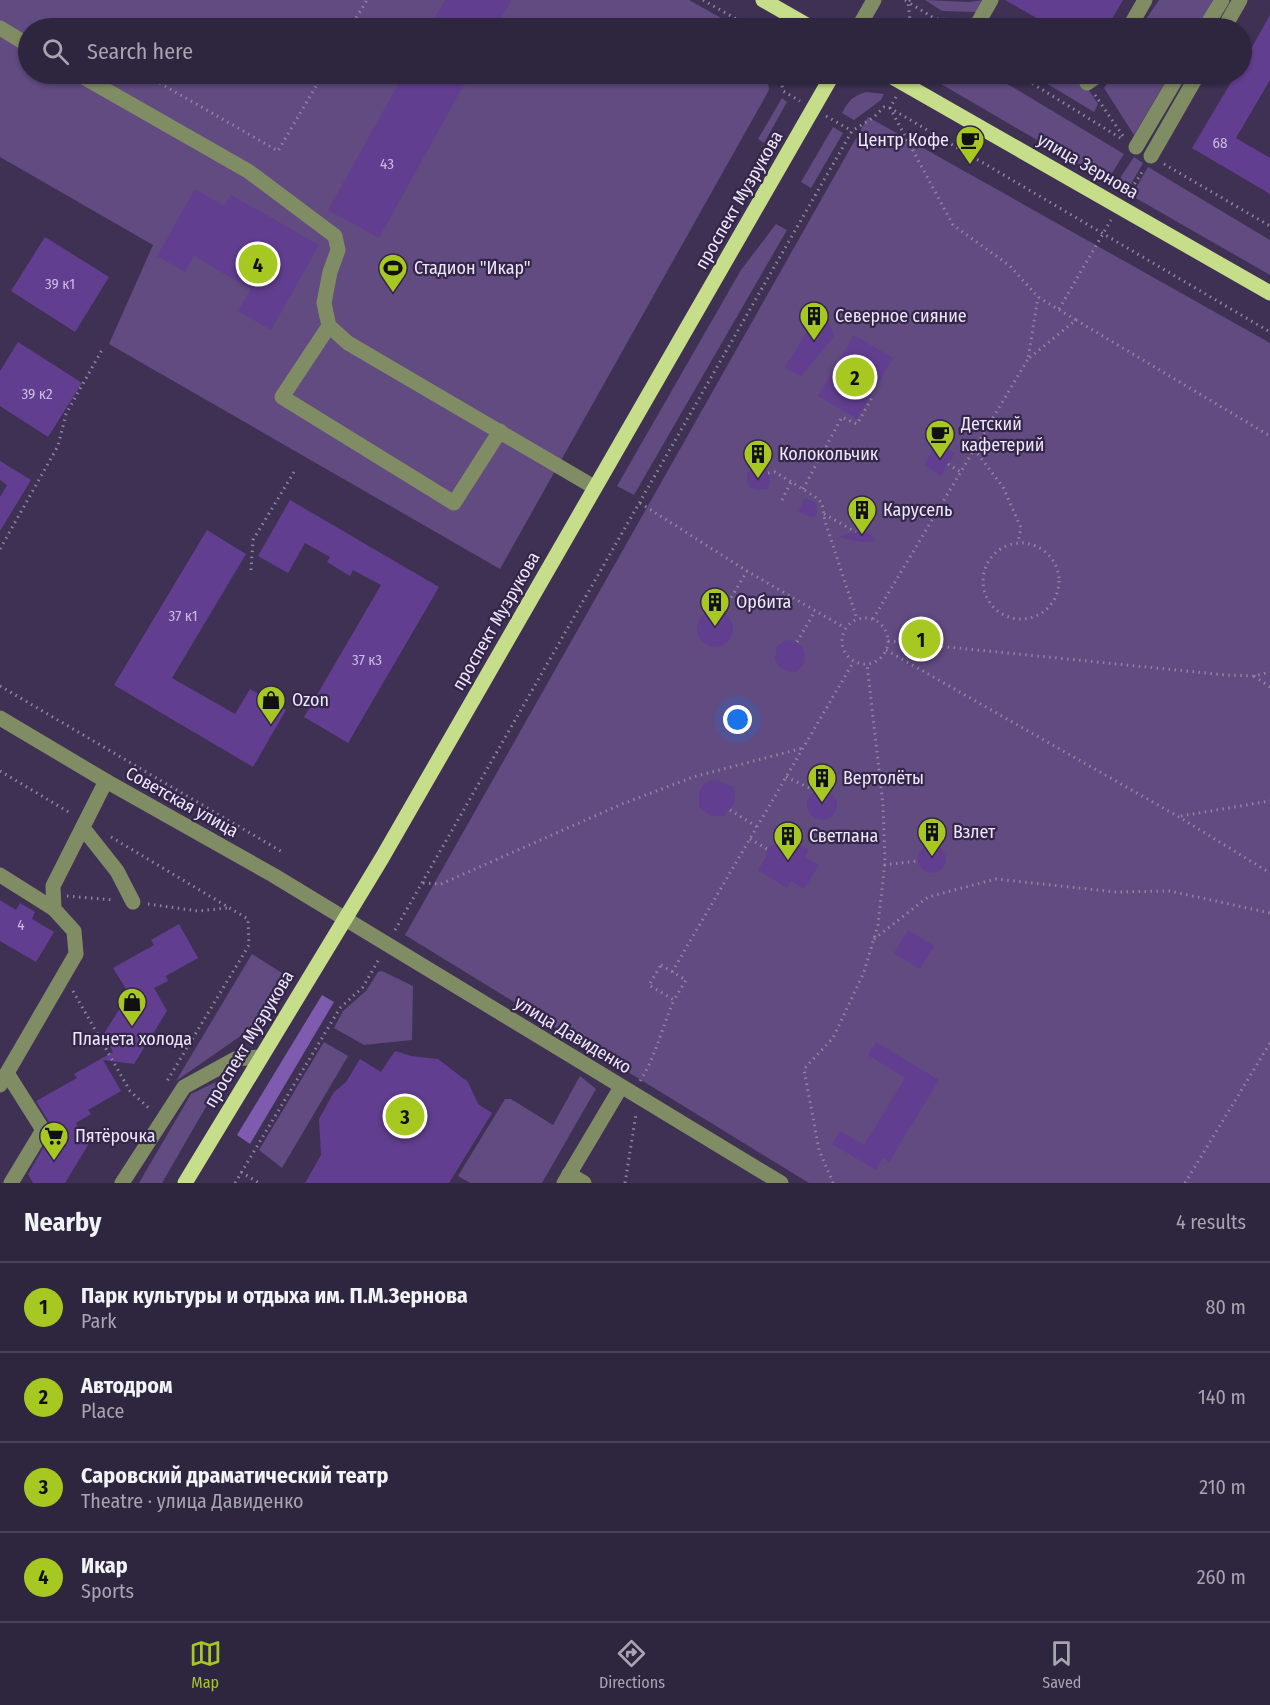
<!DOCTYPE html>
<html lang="en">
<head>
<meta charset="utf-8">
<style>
	:root { --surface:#2e253f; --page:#362d46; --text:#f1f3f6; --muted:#a7a5b0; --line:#494259; --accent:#a6c821 }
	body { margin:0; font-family:"Fira Sans Condensed",sans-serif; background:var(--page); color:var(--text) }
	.you { position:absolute; left:738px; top:720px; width:21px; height:21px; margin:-15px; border:4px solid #fff; border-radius:50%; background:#1a73e8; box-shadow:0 0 0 9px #1a73e833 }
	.badge { display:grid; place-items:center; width:39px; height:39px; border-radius:50%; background:var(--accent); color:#111; font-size:20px; font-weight:700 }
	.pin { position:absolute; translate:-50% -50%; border:3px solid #fff; box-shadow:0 2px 6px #0006 }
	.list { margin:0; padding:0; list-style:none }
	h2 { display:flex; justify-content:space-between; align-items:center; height:78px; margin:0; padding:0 24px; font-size:26px }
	h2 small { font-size:20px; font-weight:400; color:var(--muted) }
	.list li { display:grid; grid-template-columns:39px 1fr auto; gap:18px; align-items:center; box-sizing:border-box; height:90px; padding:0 24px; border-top:2px solid var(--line) }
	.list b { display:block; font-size:22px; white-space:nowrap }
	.list p { margin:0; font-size:20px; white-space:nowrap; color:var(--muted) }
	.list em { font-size:20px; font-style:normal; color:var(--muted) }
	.icon { flex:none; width:33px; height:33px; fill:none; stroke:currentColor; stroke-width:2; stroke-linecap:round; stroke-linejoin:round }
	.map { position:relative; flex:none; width:1270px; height:1183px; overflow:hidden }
	.search { position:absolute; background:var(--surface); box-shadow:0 2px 4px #0004; left:18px; right:18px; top:18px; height:66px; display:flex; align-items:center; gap:15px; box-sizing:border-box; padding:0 21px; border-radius:33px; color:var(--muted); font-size:22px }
	.sheet { height:438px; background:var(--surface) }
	nav { display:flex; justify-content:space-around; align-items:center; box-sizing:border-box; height:84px; border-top:2px solid var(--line); background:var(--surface); font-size:16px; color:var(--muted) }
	nav a { display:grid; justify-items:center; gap:3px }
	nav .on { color:var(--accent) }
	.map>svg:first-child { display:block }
</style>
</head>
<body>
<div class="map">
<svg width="1270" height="1183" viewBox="0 0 1270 1183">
	<rect width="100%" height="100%" fill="#3e3154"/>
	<g fill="#614b81">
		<polygon points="0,0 689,0 739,28 28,28 28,74 767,74 769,90 500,569 109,344 153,245 0,157"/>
		<polygon points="925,0 968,2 984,0 976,12 942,11"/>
		<polygon points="1159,0 1213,0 1197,28 1140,28"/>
		<polygon points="924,74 991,74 1124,154 1107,181"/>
		<polygon points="1031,74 1078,74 1098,104 1094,112"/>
		<polygon points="1113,74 1170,74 1134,135 1104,88"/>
		<path d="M866,92L884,94L881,100L854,120L842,113C848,101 853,96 866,92Z"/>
		<polygon points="782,98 787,102 764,143 758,139"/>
		<polygon points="868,117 1270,343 1270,1183 809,1183 405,935"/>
		<polygon points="833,127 843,133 811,188 801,182"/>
		<polygon points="1134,157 1143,163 1127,191 1116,184"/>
		<polygon points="1148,167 1270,240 1270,275 1134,197 1136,188"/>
		<polygon points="776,224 787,230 634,495 617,486 741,270"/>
		<polygon points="252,954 282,973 252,1028 176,1081"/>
		<polygon points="382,971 413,986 412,1040 364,1045 334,1028 343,1011 366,991 378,972"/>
		<polygon points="324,1042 348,1056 282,1168 259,1150"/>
		<polygon points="580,1076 596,1089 542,1183 470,1183 458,1176 505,1099 511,1099 553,1125"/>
		<polygon points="222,1079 162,1183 139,1183 191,1094"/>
	</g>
	<polygon fill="#7e5baf" points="322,995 334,1002 250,1144 237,1135"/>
	<g fill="#623e90">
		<polygon points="445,0 511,0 495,28 429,28"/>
		<polygon points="1005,0 1123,0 1107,28 1054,28"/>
		<polygon points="1270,15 1270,80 1236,138 1270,158 1270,194 1192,148 1236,74 1242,74 1242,65"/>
		<polygon points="404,74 470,74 379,238 328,210"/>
		<polygon points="195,189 224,206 231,195 319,245 271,330 238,311 251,289 194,256 185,272 157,256"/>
		<polygon points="45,237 109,277 75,332 11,291"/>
		<polygon points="820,318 830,324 834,337 801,376 785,368 813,321"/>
		<polygon points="854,335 893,358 857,419 818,396"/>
		<polygon points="18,342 82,383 48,437 0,406 0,371"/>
		<polygon points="937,443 955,453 941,476 924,465"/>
		<polygon points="0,461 31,480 0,531 0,497 7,485 0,480"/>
		<polygon points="765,466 770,478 768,489 756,490 750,487 747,481 747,474 751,470"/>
		<polygon points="805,498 816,503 817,515 811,517 798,511"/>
		<polygon points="290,500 439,587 348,743 304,717 381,585 353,570 350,576 327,562 330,557 305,543 288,573 258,556"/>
		<polygon points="862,529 866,530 876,541 861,542 838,537"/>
		<polygon points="207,530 246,554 172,678 235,714 250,689 286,710 253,767 114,685"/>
		<circle cx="715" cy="629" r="18"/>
		<polygon points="786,640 795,642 802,646 805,656 804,664 796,672 788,671 779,667 775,659 777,646"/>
		<polygon points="716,780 733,787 735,793 734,803 724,816 711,816 699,807 699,791 704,784 709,781"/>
		<circle cx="822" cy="805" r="15"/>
		<polygon points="780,833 809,850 805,857 819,865 804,889 791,881 787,888 758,870 766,857 767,849 773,845"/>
		<circle cx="932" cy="859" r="14"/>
		<polygon points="0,900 16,910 20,903 35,912 32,919 54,932 36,962 0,941"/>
		<polygon points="179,924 198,958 166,976 168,981 154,988 167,1011 134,1064 103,1060 121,1091 88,1110 91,1114 76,1123 88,1145 65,1183 33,1183 28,1174 53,1131 51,1125 36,1101 77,1078 74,1074 113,1052 103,1035 129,994 113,968 154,945 151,940"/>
		<polygon points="908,930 934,946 920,969 894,953"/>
		<polygon points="876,1042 939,1080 889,1162 883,1158 876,1170 832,1144 840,1131 864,1145 905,1078 868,1055"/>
		<polygon points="395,1051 411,1056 438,1059 468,1082 478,1104 492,1113 449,1183 305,1183 321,1155 319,1119 334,1092 346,1082 360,1059 381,1072"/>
	</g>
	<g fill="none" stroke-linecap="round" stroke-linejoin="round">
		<g stroke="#8f84a1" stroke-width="3" stroke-dasharray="1.5 4.5" stroke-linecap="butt">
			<polyline points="703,0 752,28"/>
			<polyline points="905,0 908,2 911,28"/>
			<polyline points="910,0 908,2 950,28"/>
			<polyline points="937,19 965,20"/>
			<polyline points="54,21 66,28"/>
			<polyline points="996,21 1022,24 1030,28"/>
			<polyline points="350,28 367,0"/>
			<polyline points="144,74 278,151 323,74"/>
			<polyline points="780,74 783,91 800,101"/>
			<polyline points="1017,74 1122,139"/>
			<polyline points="1095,95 1125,139"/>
			<polyline points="896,97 890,108 953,225 1010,266 1038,297 1076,320 1028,359 1038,297"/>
			<polyline points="826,116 852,131"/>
			<polyline points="1164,164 1270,226"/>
			<polyline points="1128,194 1144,169"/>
			<polyline points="1059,309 1111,220"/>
			<polyline points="1076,320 1270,436"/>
			<polyline points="974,449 1003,487 1021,528 1018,542"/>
			<polyline points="948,464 961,472"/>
			<polyline points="768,473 775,472 814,496 822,503 825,521 857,619"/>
			<polyline points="803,489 842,417 857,424 872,398 870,396"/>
			<polyline points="782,500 791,482"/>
			<polyline points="640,503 747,571 845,628"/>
			<polyline points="824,514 856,532"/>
			<circle cx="1021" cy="581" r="38"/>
			<polyline points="0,549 58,446 66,414 103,348"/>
			<polyline points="251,570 253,540 294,472"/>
			<polyline points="722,613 747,571"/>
			<circle cx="865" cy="641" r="23"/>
			<polyline points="873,619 1028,359"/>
			<polyline points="888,641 1226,675 1254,676 1270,672"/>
			<polyline points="797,642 815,611"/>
			<polyline points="886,650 1179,817 1270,873"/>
			<polyline points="1254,676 1270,687"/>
			<polyline points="0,686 284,853"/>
			<polyline points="0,771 72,814"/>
			<polyline points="786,777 816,791"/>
			<polyline points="730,810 757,827"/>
			<polyline points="1181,816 1270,801"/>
			<polyline points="111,837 248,919 249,945 167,1081"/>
			<polyline points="750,839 767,849"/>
			<polyline points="884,865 917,861"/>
			<polyline points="423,883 441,884 622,804 693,777 803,748"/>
			<polyline points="67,896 114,900"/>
			<polyline points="148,904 198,911 227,908"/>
			<polyline points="395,930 852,131 874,117 884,107 890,108 1270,332"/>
			<polyline points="874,939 928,897 996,879 1116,892 1170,891 1270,913"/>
			<polygon points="661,965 686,980 674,1000 649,985"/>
			<polyline points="672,972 854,661"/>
			<polyline points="73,991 130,1091 150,1109"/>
			<path d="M640,1081C656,1056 662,1027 674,1000"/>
			<polyline points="241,1172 259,1183"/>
			<polyline points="235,1183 340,1008 363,987 379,959"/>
			<polyline points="625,1183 636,1114"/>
			<polyline points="833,1183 819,1150 804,1069 833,1038 864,972 878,925 885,862 883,805 867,664"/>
			<polyline points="1185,1183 1270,1043"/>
		</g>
		<g stroke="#808c63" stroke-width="15">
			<polyline points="979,21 991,0"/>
			<polyline points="0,28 28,45"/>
			<polyline points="858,28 874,0"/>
			<polyline points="1129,28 1145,0"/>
			<polyline points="1205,28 1222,0"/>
			<polyline points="1224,28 1240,0"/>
			<polyline points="78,74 248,171 335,236 338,250 330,272 324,303 329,326 348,343 594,487"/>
			<polyline points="1087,83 1100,74"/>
			<polyline points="1136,147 1179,74"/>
			<polyline points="1151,156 1198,74"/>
			<polyline points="329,326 282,397 454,503 500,431"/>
			<polyline points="0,718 106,781 273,875 781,1183"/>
			<polyline points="83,828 117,871 133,902"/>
			<polyline points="0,875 54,909"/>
			<polyline points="7,1073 43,1130 11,1183"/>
			<polyline points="0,1085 76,954 74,931 54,909 53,886 106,781"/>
			<polyline points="569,1174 584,1183"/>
			<polyline points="122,1183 184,1087 235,1059 261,1057"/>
			<polyline points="564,1183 621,1087"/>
		</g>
		<g stroke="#c6de89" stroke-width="15">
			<polyline points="763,0 812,28"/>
			<polyline points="887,74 1270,293"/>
			<polyline points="185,1183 382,858 833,74"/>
		</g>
	</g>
	<defs>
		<g id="cafe-pin" transform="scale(1.5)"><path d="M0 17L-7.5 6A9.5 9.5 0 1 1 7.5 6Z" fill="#a6c821" stroke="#342648"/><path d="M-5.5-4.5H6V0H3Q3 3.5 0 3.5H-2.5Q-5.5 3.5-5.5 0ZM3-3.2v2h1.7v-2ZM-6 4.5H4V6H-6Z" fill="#111"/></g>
		<g id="stadium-pin" transform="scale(1.5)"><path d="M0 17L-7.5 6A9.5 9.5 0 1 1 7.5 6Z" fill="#a6c821" stroke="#342648"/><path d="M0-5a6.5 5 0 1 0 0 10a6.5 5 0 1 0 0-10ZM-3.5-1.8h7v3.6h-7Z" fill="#111"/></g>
		<g id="building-pin" transform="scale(1.5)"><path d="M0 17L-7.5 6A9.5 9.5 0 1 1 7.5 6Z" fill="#a6c821" stroke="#342648"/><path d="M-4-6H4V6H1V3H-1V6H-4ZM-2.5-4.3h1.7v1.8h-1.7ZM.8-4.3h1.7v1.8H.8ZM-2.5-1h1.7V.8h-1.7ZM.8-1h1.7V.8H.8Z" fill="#111"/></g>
		<g id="shop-pin" transform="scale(1.5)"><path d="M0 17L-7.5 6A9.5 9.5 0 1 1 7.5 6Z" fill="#a6c821" stroke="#342648"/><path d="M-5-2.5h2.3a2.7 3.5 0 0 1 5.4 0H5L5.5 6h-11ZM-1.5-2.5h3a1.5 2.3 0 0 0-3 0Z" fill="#111"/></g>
		<g id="supermarket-pin" transform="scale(1.5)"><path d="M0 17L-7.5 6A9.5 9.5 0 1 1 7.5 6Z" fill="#a6c821" stroke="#342648"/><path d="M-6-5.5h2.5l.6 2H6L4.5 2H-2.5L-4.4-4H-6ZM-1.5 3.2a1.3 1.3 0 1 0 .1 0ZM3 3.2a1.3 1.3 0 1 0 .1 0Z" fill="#111"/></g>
	</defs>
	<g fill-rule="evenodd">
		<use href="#cafe-pin" x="970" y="140"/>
		<use href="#stadium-pin" x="393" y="268"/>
		<use href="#building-pin" x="814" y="316"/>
		<use href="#cafe-pin" x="940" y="434"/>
		<use href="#building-pin" x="758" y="454"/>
		<use href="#building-pin" x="862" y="510"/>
		<use href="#building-pin" x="715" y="602"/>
		<use href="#shop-pin" x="271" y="700"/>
		<use href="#building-pin" x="822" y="778"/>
		<use href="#building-pin" x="932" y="832"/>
		<use href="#building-pin" x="788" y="836"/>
		<use href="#shop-pin" x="132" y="1002"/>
		<use href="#supermarket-pin" x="54" y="1136"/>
	</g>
	<g text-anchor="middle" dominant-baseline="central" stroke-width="4.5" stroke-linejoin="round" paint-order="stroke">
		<g font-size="15" fill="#cabce1">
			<text x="1220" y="143">68</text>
			<text x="387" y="164">43</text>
			<text x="60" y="284">39 к1</text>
			<text x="37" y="394">39 к2</text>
			<text x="183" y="616">37 к1</text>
			<text x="367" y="660">37 к3</text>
			<text x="21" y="925">4</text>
		</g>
		<g font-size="18" fill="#ede6fc" stroke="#342648" text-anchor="start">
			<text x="949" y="140" text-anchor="end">Центр Кофе</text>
			<text x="414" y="268">Стадион "Икар"</text>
			<text x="835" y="316">Северное сияние</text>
			<text x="961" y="424">Детский<tspan x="961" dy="21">кафетерий</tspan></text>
			<text x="779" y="454">Колокольчик</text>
			<text x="883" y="510">Карусель</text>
			<text x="736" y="602">Орбита</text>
			<text x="292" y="700">Ozon</text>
			<text x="843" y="778">Вертолёты</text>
			<text x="953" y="832">Взлет</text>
			<text x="809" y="836">Светлана</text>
			<text x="132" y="1039" text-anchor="middle">Планета холода</text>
			<text x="75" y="1136">Пятёрочка</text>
		</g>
		<g font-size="18" fill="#ede6fc" stroke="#342648">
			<text transform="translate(1088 166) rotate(30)">улица Зернова</text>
			<text transform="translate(739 200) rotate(-60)">проспект Музрукова</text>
			<text transform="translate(496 621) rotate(-60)">проспект Музрукова</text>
			<text transform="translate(182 802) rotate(29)">Советская улица</text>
			<text transform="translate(573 1035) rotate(31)">улица Давиденко</text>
			<text transform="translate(249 1039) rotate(-59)">проспект Музрукова</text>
		</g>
	</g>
</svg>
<div class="you"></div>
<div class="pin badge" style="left:921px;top:639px">1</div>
<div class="pin badge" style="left:855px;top:377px">2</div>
<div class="pin badge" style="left:405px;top:1116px">3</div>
<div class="pin badge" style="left:258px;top:264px">4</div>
<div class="search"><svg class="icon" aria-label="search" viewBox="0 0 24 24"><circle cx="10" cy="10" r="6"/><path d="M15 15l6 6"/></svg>Search here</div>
</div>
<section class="sheet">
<h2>Nearby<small>4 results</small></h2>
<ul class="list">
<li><span class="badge">1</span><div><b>Парк культуры и отдыха им. П.М.Зернова</b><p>Park</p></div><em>80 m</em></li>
<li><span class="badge">2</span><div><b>Автодром</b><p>Place</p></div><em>140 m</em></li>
<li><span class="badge">3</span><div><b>Саровский драматический театр</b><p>Theatre · улица Давиденко</p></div><em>210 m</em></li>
<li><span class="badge">4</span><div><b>Икар</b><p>Sports</p></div><em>260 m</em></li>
</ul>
</section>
<nav>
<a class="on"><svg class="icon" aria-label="map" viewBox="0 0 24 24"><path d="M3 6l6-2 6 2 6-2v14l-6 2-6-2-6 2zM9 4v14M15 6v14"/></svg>Map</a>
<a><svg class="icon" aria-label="directions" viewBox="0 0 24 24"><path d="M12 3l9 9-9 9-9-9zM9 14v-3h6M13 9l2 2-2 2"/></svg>Directions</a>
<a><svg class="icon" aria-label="saved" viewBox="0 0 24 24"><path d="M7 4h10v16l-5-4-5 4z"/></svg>Saved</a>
</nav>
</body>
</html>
